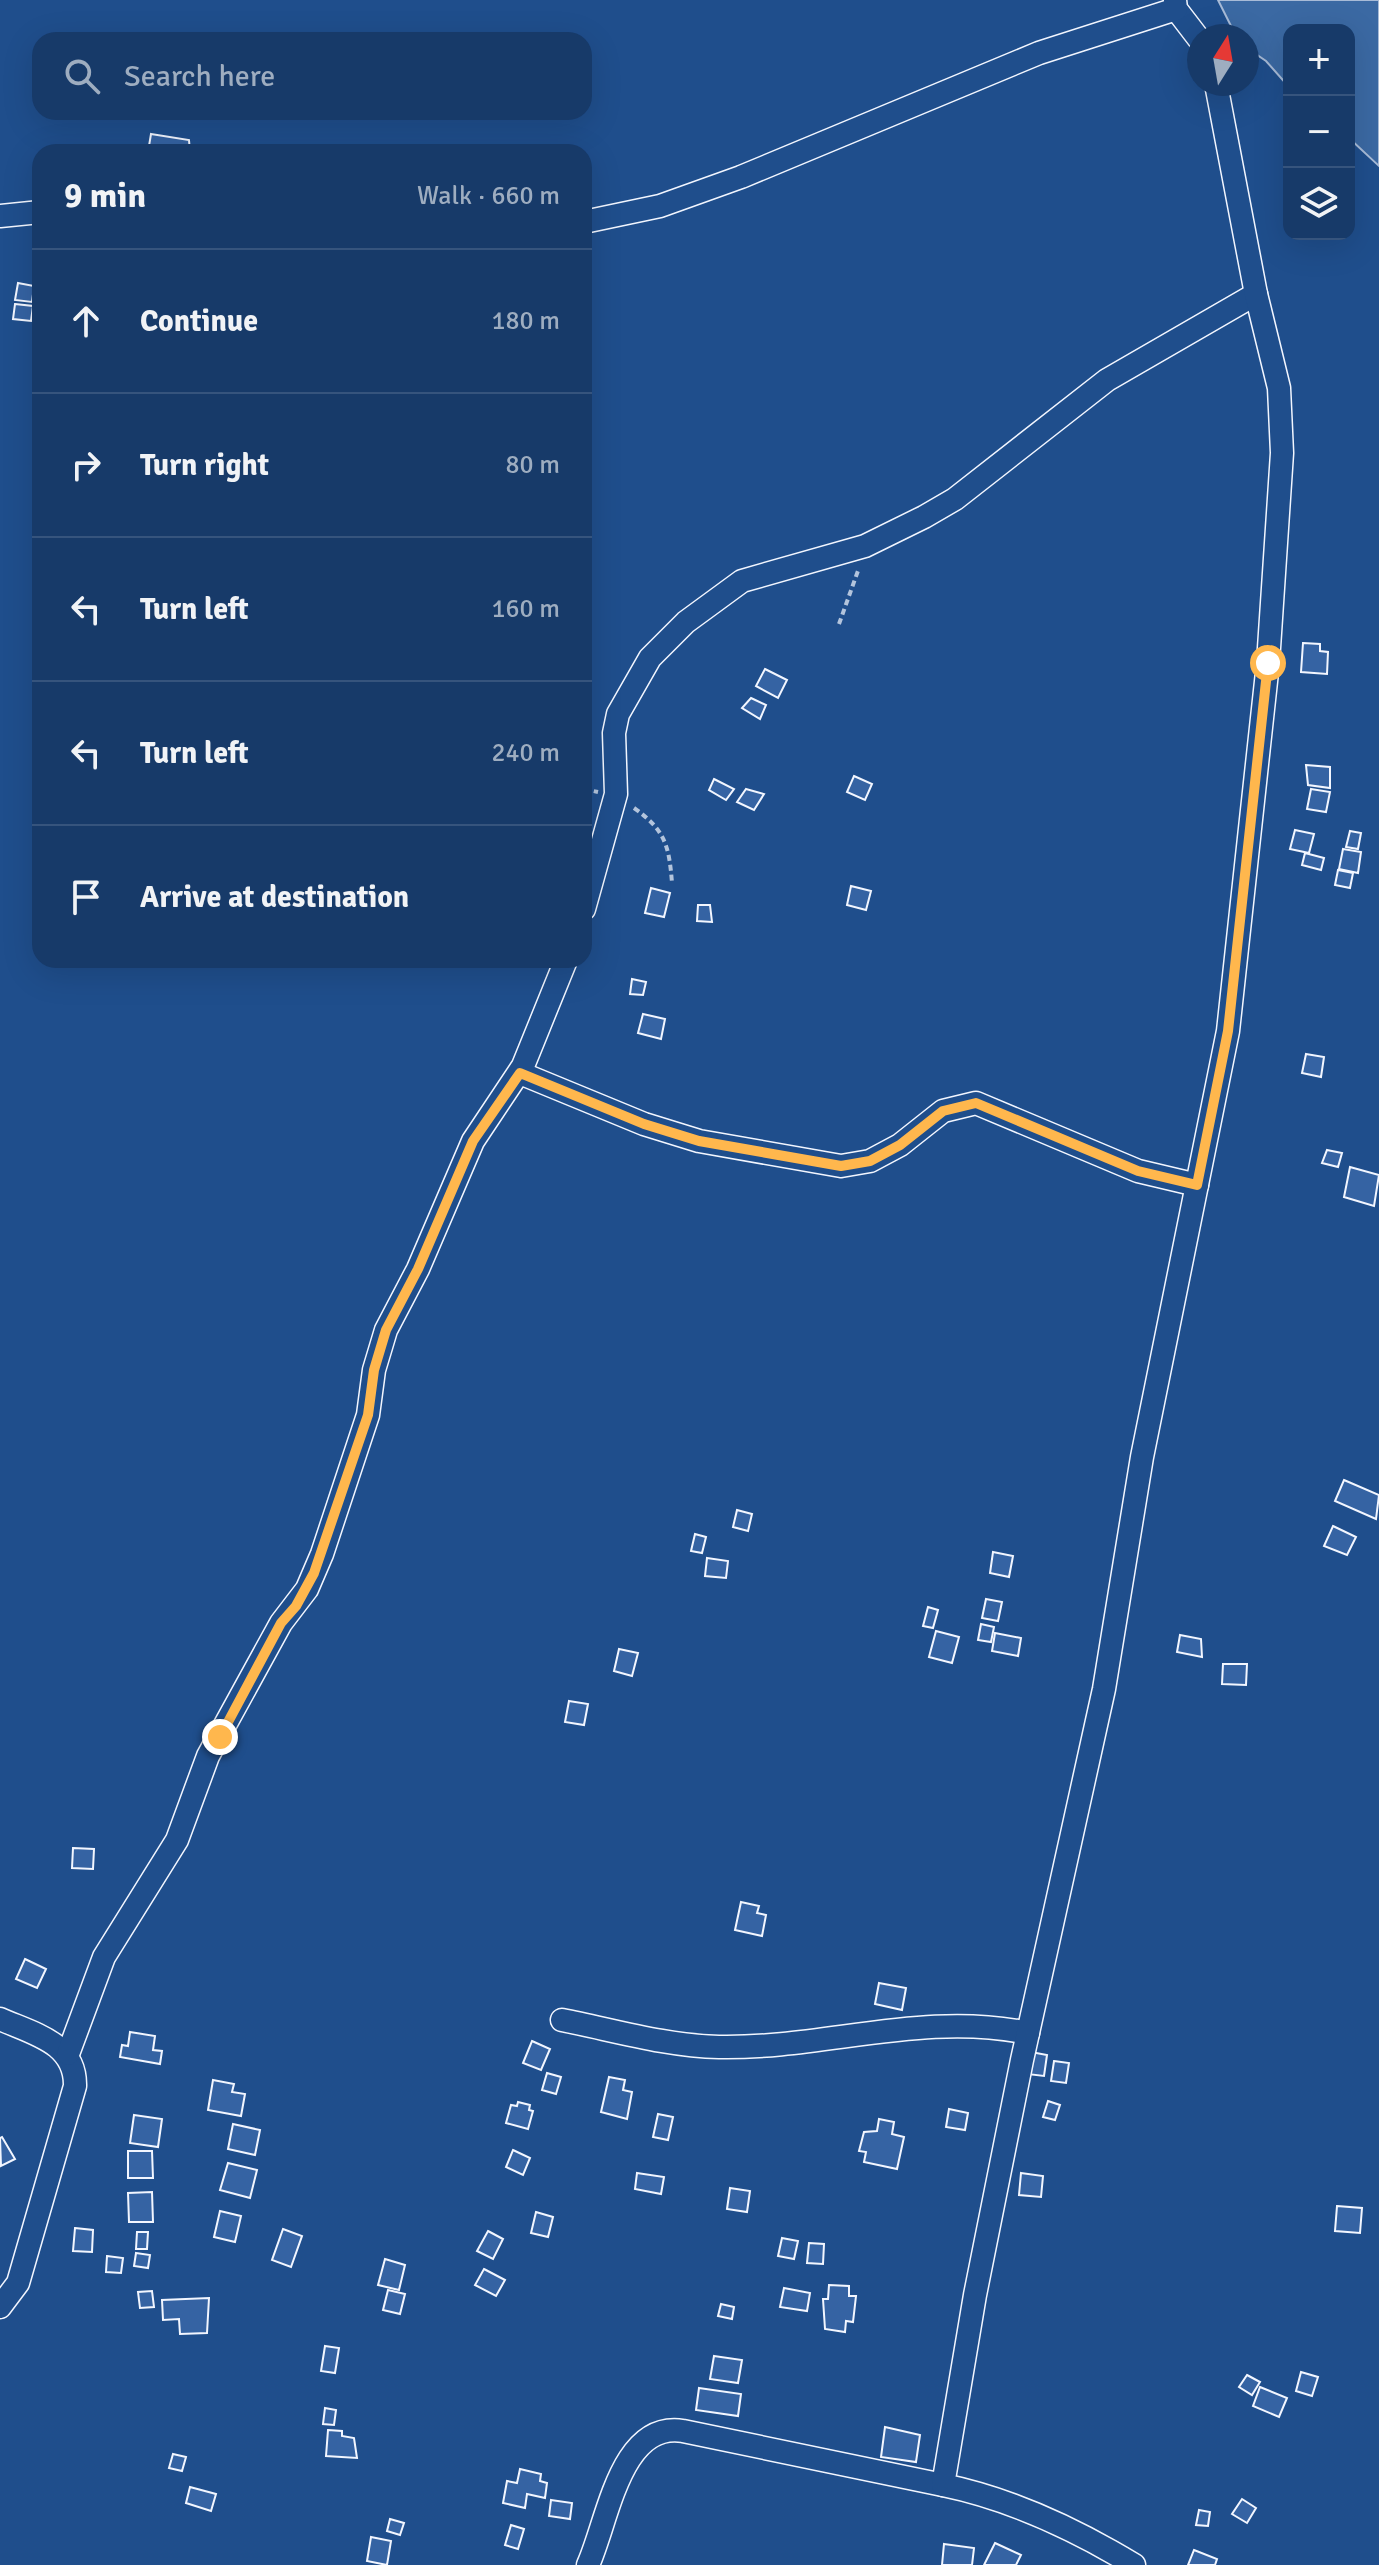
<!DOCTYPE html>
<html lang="en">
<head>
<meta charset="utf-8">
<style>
	:root { --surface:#173a69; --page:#244571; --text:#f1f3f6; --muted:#9eadc0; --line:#36547d }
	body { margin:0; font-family:Signika,sans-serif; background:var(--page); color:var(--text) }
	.controls { position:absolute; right:24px; top:24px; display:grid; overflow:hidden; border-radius:16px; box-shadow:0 8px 32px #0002 }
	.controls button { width:72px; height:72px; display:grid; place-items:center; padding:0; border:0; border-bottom:2px solid var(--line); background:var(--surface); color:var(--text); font:40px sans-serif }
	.compass { position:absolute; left:1187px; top:24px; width:72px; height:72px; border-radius:50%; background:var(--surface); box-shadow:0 8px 32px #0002; rotate:11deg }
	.stop { position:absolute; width:24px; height:24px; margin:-18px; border:6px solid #ffb74d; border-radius:50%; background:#fff }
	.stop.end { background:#ffb74d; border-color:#fff; box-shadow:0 2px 8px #0008 }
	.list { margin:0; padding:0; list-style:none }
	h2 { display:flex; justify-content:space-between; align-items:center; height:104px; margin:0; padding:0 32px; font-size:34px }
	h2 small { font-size:26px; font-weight:400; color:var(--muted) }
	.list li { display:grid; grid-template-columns:52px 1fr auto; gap:24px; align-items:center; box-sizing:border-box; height:144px; padding:0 32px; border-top:2px solid var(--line) }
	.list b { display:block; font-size:30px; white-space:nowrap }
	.list em { font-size:26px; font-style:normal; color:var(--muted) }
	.icon { flex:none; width:44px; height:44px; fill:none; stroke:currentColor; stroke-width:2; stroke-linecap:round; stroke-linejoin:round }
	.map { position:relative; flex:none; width:1379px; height:2565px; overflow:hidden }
	.search { position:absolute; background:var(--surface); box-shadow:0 8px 32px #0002; left:32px; top:32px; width:560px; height:88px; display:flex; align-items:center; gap:20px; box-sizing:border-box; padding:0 28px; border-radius:24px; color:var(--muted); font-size:30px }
	.panel { position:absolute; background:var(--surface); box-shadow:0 8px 32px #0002; left:32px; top:144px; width:560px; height:824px; border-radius:24px }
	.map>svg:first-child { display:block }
</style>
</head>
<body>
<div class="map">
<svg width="1379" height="2565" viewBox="0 0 1379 2565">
	<rect width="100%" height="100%" fill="#1f4e8c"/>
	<polygon fill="#3b69a3" stroke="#a8bbd7" stroke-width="2" points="1218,0 1379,0 1379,166 1349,138 1349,30 1289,30 1289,87 1266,61 1247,48 1247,36 1236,36"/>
	<g fill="#3563a3" stroke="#f2f6ff" stroke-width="2">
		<polygon points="151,134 189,140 190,152 148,152"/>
		<polygon points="18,283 34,286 32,302 15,300"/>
		<polygon points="15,304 33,306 31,321 13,319"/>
		<polygon points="1303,643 1320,644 1320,651 1328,652 1327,674 1301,672"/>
		<polygon points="765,669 787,680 778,698 756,686"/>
		<polygon points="751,698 766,705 760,719 742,708"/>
		<polygon points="1306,765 1330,767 1330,788 1308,785"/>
		<polygon points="854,776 872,784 865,800 847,792"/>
		<polygon points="714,779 734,789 726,800 709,790"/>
		<polygon points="746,789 764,794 754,810 737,802"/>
		<polygon points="1311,789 1330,792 1326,812 1307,809"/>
		<polygon points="1295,830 1314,834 1309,853 1290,849"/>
		<polygon points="1350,831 1361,833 1358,849 1346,847"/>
		<polygon points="1343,849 1361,852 1358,873 1339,869"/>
		<polygon points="1305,853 1324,858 1321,870 1302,865"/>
		<polygon points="1338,870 1353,873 1350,888 1335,885"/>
		<polygon points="851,886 871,891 866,910 847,905"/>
		<polygon points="651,888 670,893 664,917 645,913"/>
		<polygon points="698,905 710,905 712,922 697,921"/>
		<polygon points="632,979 646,982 643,995 630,994"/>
		<polygon points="643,1014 665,1019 661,1039 638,1033"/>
		<polygon points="1306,1054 1324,1057 1321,1077 1302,1073"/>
		<polygon points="1327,1150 1342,1153 1338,1167 1322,1163"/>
		<polygon points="1350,1167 1379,1175 1374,1206 1344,1197"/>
		<polygon points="1344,1480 1379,1495 1376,1519 1335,1501"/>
		<polygon points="737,1510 752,1514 748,1531 733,1527"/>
		<polygon points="1333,1526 1356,1537 1347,1555 1324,1546"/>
		<polygon points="695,1534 706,1537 702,1553 691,1551"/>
		<polygon points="993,1552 1013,1556 1009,1577 990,1573"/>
		<polygon points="707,1558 728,1561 726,1578 705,1576"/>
		<polygon points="986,1599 1002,1602 998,1621 982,1618"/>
		<polygon points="928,1607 938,1610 933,1628 923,1626"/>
		<polygon points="981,1624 994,1627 991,1642 978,1640"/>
		<polygon points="936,1631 959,1637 952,1663 929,1657"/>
		<polygon points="995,1633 1021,1638 1018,1656 992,1651"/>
		<polygon points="1180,1635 1201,1639 1202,1657 1177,1652"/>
		<polygon points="619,1649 638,1653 632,1676 614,1671"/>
		<polygon points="1223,1664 1247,1664 1246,1685 1222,1684"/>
		<polygon points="569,1701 588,1704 584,1725 565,1722"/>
		<polygon points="73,1848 94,1849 93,1869 72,1868"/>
		<polygon points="741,1902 759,1906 757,1913 766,1915 762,1936 735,1930"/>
		<polygon points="25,1959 46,1969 37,1988 16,1979"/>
		<polygon points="879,1983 906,1988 902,2010 875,2004"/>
		<polygon points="130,2032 155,2036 153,2050 162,2051 160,2064 120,2057 122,2045 128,2046"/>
		<polygon points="532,2041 550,2049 541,2070 523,2063"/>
		<polygon points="1031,2052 1047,2055 1044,2076 1027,2074"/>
		<polygon points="1054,2061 1069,2063 1066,2083 1051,2081"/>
		<polygon points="547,2073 561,2077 556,2094 542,2090"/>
		<polygon points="609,2077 625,2080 623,2090 632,2092 627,2119 601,2112"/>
		<polygon points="213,2080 234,2084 232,2092 245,2094 241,2116 208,2110"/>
		<polygon points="1048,2101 1060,2105 1055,2120 1043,2117"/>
		<polygon points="518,2102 530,2105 529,2110 533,2111 528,2129 506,2123 511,2105 517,2106"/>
		<polygon points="949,2109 968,2113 965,2130 946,2127"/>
		<polygon points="658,2114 673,2117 668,2140 653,2137"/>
		<polygon points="134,2115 162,2119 158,2147 130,2143"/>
		<polygon points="879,2119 894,2122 892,2134 904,2137 897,2169 864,2162 866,2152 859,2151 864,2132 877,2131"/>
		<polygon points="233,2124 260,2130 255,2155 228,2149"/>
		<polygon points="2,2137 15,2159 1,2166 0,2138"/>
		<polygon points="513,2150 530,2158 523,2175 506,2167"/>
		<polygon points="128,2151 152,2151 153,2178 128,2178"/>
		<polygon points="228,2163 257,2170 250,2198 220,2190"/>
		<polygon points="637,2173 664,2177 661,2194 635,2189"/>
		<polygon points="1021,2173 1043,2176 1041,2197 1019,2195"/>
		<polygon points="730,2188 750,2191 747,2212 727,2209"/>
		<polygon points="152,2192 153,2222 129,2222 128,2193"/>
		<polygon points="1337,2206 1362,2208 1360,2233 1335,2231"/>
		<polygon points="220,2211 241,2216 235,2242 214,2237"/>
		<polygon points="536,2212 553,2217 548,2237 531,2233"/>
		<polygon points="75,2228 93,2230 92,2252 73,2251"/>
		<polygon points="283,2229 302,2236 291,2267 272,2260"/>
		<polygon points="488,2231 503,2239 493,2259 477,2251"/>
		<polygon points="137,2232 148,2232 147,2249 136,2249"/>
		<polygon points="782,2238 798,2241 794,2259 778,2256"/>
		<polygon points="809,2243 824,2244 823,2264 807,2263"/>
		<polygon points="136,2253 150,2255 148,2268 134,2266"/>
		<polygon points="107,2256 123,2258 121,2273 106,2272"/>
		<polygon points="385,2259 405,2265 399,2290 378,2285"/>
		<polygon points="484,2269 505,2280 496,2296 475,2285"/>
		<polygon points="829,2285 849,2286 849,2296 856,2296 853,2322 846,2321 845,2332 825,2329 823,2299 828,2299"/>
		<polygon points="784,2288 810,2293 807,2311 780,2307"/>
		<polygon points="388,2290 405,2294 400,2314 383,2310"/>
		<polygon points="152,2291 154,2307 140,2308 138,2292"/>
		<polygon points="209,2298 207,2333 180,2334 179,2319 163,2320 162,2300"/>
		<polygon points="721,2304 734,2307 732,2319 718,2316"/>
		<polygon points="325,2346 339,2348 335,2373 321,2371"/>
		<polygon points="714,2356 742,2360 738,2383 710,2379"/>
		<polygon points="1301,2372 1318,2377 1312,2396 1296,2391"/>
		<polygon points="1247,2375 1260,2382 1252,2395 1239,2387"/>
		<polygon points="1260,2387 1287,2398 1279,2417 1253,2406"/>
		<polygon points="699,2388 741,2394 738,2416 696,2410"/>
		<polygon points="325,2408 336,2410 334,2425 323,2424"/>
		<polygon points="885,2427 920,2435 916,2462 881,2457"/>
		<polygon points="328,2430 342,2431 342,2436 354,2438 357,2458 326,2456"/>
		<polygon points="173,2454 186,2457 182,2471 169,2468"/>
		<polygon points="520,2469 541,2474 540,2481 547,2483 545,2498 527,2494 525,2508 503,2503 507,2481 517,2483"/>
		<polygon points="190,2487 216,2494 211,2511 186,2503"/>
		<polygon points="1242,2499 1256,2508 1247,2523 1232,2514"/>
		<polygon points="551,2500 572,2503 570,2519 549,2516"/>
		<polygon points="1199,2510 1210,2512 1208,2526 1196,2525"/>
		<polygon points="390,2519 404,2523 400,2535 387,2531"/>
		<polygon points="511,2525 524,2529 518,2549 505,2545"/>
		<polygon points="371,2537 391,2541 387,2565 367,2561"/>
		<polygon points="995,2543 1021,2555 1016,2565 984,2565"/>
		<polygon points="944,2544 974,2548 972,2565 942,2565"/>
		<polygon points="1194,2550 1217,2559 1215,2565 1188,2565"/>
	</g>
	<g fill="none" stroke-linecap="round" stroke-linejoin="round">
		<g stroke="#f2f6ff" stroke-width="25">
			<g id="minor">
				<polyline points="1175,0 1176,9 1199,39"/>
				<polyline points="0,216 40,212"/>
				<polyline points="584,222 660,206 741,177 1039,53 1176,9"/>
				<polyline points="584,909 616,794 614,733 618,714 650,658 686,622 742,581 865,546 924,517 955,499 1107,380 1256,294"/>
				<polyline points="520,1073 644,1124 699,1141 841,1166 870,1161 900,1145 943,1111 976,1103 1138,1171 1197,1185"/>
				<path d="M0,2019C34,2034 76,2043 75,2086L18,2283L0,2307"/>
				<path d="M562,2020C613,2030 667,2046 719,2047C823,2049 924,2011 1028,2033"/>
				<polyline points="68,2054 104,1957 177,1840 208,1756 281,1623 307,1589 322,1554 368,1415 374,1370 386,1330 418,1269 473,1141 523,1066 566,960"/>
				<path d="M588,2565C608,2521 620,2421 683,2431L943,2485"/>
				<path d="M1134,2565C1075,2529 1011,2499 943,2485L975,2295L1022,2060L1104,1689L1142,1457L1228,1031L1268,663L1282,453L1279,388L1256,294L1216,84"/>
			</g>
		</g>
		<g stroke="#b3c4dc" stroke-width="4" stroke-dasharray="6 4" stroke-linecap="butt">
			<polyline points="839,624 859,568"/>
			<polyline points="584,789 598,792"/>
			<path d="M634,808C665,830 669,845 672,883"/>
		</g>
		<use href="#minor" stroke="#1f4e8c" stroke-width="22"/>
	</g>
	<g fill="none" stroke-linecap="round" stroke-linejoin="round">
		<polyline stroke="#ffb74d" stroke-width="10" points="220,1737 281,1623 296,1606 314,1573 368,1415 374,1370 386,1330 418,1269 473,1141 520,1073 644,1124 699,1141 841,1166 870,1161 900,1145 943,1111 976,1103 1138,1171 1197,1185 1228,1031 1268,663"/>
	</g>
</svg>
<div class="controls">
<button>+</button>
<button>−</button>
<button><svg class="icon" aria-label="layers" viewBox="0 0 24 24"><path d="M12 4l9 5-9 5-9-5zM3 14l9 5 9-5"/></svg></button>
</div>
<svg class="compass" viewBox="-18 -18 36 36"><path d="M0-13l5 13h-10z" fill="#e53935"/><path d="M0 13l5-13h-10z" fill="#9eadc0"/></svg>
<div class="stop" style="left:1268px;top:663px"></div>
<div class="stop end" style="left:220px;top:1737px"></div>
<div class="search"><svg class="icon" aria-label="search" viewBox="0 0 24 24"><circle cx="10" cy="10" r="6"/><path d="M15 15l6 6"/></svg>Search here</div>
<section class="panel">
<h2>9 min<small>Walk · 660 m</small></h2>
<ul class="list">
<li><svg class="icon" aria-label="ahead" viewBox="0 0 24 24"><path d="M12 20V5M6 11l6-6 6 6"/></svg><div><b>Continue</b></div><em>180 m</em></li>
<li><svg class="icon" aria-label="right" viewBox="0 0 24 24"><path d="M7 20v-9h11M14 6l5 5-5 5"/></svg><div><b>Turn right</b></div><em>80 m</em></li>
<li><svg class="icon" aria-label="left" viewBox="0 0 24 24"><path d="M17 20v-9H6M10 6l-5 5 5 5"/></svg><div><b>Turn left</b></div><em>160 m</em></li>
<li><svg class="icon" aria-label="left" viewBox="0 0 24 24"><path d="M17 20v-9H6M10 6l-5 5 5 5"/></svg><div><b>Turn left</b></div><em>240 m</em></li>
<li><svg class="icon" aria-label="arrive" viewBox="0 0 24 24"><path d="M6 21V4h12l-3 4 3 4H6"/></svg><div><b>Arrive at destination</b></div></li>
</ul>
</section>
</div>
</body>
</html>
